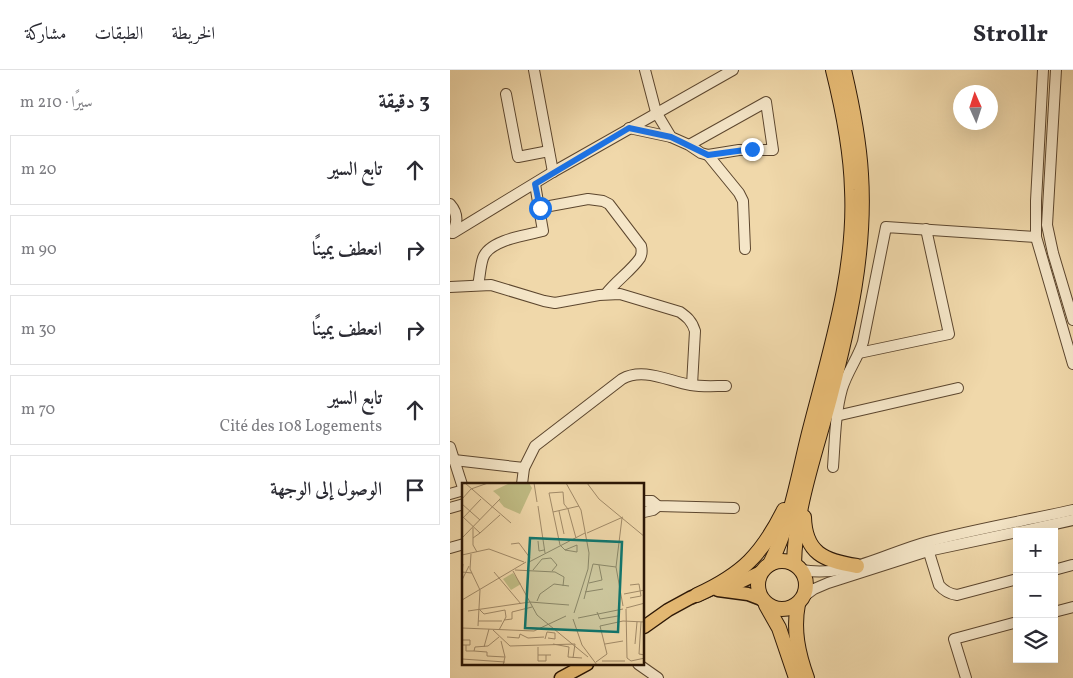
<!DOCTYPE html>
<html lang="ar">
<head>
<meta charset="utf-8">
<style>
	:root { --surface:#fff; --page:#f7f7f7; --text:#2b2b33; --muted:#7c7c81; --line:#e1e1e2 }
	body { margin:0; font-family:Vollkorn,Amiri,serif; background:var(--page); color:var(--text); direction:rtl }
	.controls { position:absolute; right:15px; bottom:15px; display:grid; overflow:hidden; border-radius:0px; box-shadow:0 5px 20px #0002 }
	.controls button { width:45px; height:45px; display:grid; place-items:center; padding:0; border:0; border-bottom:1px solid var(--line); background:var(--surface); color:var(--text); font:25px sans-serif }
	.compass { position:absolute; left:503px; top:15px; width:45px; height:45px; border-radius:50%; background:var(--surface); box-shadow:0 5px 20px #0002; rotate:357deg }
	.stop { position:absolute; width:15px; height:15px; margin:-11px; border:4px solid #1a73e8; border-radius:50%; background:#fff }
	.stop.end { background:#1a73e8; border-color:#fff; box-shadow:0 1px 5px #0008 }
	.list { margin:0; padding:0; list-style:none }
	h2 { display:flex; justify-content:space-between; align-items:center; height:65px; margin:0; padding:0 20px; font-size:21px }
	h2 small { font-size:16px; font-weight:400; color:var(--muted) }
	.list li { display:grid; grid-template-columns:32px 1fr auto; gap:15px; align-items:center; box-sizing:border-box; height:70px; margin:0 10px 10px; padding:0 10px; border:1px solid var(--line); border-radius:0px }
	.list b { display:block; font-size:19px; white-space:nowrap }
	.list p { margin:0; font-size:16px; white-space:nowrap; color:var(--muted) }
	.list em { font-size:16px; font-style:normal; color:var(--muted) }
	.icon { flex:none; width:28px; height:28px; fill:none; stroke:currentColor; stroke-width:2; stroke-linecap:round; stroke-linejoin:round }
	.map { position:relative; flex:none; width:623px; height:608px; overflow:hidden; direction:ltr }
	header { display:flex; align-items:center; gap:30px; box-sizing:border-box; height:70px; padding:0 25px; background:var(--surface); border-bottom:1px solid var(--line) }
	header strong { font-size:24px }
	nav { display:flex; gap:28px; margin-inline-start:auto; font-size:18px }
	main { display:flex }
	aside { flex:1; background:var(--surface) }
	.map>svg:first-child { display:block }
</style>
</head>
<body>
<header>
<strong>Strollr</strong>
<nav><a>الخريطة</a><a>الطبقات</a><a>مشاركة</a></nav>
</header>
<main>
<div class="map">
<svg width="623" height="608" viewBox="0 0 623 608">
	<rect width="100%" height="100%" fill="#f0d8aa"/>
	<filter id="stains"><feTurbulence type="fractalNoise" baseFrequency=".004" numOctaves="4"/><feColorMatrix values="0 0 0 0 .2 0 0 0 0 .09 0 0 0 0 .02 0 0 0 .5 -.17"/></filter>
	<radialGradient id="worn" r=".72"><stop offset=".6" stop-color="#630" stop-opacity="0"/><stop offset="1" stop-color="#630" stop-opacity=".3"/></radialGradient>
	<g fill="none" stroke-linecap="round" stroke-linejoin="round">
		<g stroke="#5c462e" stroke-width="12">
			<g id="minor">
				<polyline points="84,0 103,102"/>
				<polyline points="195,0 206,42 221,67 239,75 316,32 323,80 289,80 258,85 251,83 239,75"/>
				<polyline points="593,0 586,131 586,167 623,294"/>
				<polyline points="606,0 597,155 603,183 623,250"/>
				<polyline points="56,24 68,87 99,81"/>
				<polyline points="179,58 221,67"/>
				<polyline points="258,85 289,123 293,131 295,179"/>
				<polyline points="85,114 89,138"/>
				<path d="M0,134C8,143 8,153 2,163"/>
				<polyline points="3,163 103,102 283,0"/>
				<path d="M28,215C30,207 30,197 33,188C39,170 76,165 93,161L89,138L138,129L153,131L159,134L191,176C192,180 192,184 190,188C181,201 166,211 156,224"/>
				<path d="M0,217L41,215L94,231L105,233L149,225L170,224L230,242C237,247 242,251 245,261L242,315"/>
				<polyline points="409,283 499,264 476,159"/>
				<polyline points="386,346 508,318"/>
				<polyline points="0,377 14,421"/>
				<polyline points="4,390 74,398"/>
				<path d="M383,397C385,371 385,344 392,319C397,302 408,288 413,272L436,157L586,167"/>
				<path d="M72,414L74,398L85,376L172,309C193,297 218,311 241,315C252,317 265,316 276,316"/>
				<polyline points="0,424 14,420"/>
				<polyline points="194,431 202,431 208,436 284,438"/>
				<polyline points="0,438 14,434"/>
				<polyline points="194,442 203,440 208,436"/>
				<polyline points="569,462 623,450"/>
				<path d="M477,476L489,515C494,521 499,524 507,525L567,509"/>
				<polyline points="0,478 14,474"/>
				<path d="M351,500C398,508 433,484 477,472C525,459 574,451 623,440"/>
				<polyline points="604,500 622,495"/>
				<polyline points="353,527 364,519 378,513 478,481 567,462"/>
				<polyline points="604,542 623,537"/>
				<polyline points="188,594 208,608"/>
				<polyline points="516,608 504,569 567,552"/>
			</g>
		</g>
		<g stroke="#2b1605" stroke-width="15">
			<g id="major">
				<polyline points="268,520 298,524 311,529"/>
				<polyline points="194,557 218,540 240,528 261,519 288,513 311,502"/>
				<polyline points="111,608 137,594"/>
			</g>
		</g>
		<g stroke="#2b1605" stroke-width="16">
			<g id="highway">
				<path d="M354,447C355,483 374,491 407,496"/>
				<circle cx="332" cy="515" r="24"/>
				<path d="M320,494C341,452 348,407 359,363C379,284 406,202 402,120C401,79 393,40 383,0"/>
				<path d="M344,494C345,439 366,381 380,328C399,255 416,181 411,104C409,69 402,34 394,0"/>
				<path d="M247,525C293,504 312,484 334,440"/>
				<path d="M348,534C343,560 348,583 357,608"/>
				<polyline points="316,535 329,558 346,608"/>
			</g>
		</g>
		<use href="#minor" stroke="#f5e6c8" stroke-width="10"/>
		<use href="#major" stroke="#e8bc75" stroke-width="12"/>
		<use href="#highway" stroke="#e8bc75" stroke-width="14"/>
	</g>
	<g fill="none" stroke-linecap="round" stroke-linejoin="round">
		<polyline stroke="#1a73e8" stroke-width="6" points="90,138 85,114 179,58 221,67 258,85 302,79"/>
	</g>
	<g transform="translate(12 413)">
		<rect width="182" height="182" fill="#f0d8aa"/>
		<path d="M51,90L59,101L49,107L41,96Z" fill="#c0bc84"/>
		<path d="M48,0H67L70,5L58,31L42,24L37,18L38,14L31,8Z" fill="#c0bc84"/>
		<path fill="none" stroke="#a18a68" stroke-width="1" d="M3,0L49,40M72,0L75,19M104,0L119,27L127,70L126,86L112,130M125,0L137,16L183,54M0,16L9,6L26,0M0,21L18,37M76,23L83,70M97,28L102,51M91,29L117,23M0,33L18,50L11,55M160,35L154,84L161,123M0,36L19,16M11,45V62L15,69M18,50L38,32M125,50L161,34M0,55L38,16M76,58L77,68L82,67M49,61L57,60L68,75M103,67L115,69V62L103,67L98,62L87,10L101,9L102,21L106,26L114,55M9,71L8,86L18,107L16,143M0,72L27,66L62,79M67,79L123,50M1,81L0,89L10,90M53,87L93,89L102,94L101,103M71,87L80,76L89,75L95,82L90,88M51,88L75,132L126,174M32,89L59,121M0,97L7,83M127,100L140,97L137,82M168,102L177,101L179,113L168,115M123,109L141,106M162,111L183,107M122,116L131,81L154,84M0,117L64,79M75,118L78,111L92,101L107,103M164,125L183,120M17,126L22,131L43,127L44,134L37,147M164,126L165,175L169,178L183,175M6,128L68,119L107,122M135,129L138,136L156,133M116,135L161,126M111,136L120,162L135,182M42,137L50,136V129L70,124M16,138H40M179,139L177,171L183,172M0,145L72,148L104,133M31,147L48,163L113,161L111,175M58,151L66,155L82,154M45,154L57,155L58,151M83,156L85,149L93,150V156L86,155M0,157H8V162H0M39,158L43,174L41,182M91,161L107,164L106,174L120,175M143,161L161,158M173,161L175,139M4,162V168H12L13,164L26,163L37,154M22,164L27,146M76,164V172H89M12,168L25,169V173L43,174M76,172V178H84V172M0,176L43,179M140,178H163M134,179L145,171L138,143L161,138L183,139"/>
		<path fill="#0f766e" fill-opacity="0.15" stroke="#0f766e" stroke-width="2.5" d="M68,55L160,59L156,149L63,145Z"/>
		<rect width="182" height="182" fill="none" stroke="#2b1605" stroke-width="2.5"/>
	</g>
	<rect width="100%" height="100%" filter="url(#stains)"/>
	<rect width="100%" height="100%" fill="url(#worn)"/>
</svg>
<div class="controls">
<button>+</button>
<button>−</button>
<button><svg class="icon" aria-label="layers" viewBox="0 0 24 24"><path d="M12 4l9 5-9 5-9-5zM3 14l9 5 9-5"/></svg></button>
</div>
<svg class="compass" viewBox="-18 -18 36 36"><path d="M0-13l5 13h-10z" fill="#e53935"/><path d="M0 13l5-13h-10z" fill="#7c7c81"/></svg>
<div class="stop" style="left:90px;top:138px"></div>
<div class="stop end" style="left:302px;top:79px"></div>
</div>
<aside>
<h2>3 دقيقة<small>سيرًا · 210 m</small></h2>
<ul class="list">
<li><svg class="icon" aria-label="ahead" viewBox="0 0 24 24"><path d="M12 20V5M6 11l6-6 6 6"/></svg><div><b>تابع السير</b></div><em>20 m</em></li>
<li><svg class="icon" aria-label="right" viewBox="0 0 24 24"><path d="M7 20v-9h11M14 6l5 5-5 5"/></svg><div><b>انعطف يمينًا</b></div><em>90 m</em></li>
<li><svg class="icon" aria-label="right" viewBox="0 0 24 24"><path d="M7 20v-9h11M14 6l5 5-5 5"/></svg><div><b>انعطف يمينًا</b></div><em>30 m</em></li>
<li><svg class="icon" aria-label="ahead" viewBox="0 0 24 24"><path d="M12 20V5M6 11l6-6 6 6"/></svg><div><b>تابع السير</b><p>Cité des 108 Logements</p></div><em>70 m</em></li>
<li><svg class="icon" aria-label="arrive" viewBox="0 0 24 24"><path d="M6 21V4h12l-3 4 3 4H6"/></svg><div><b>الوصول إلى الوجهة</b></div></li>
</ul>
</aside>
</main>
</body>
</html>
